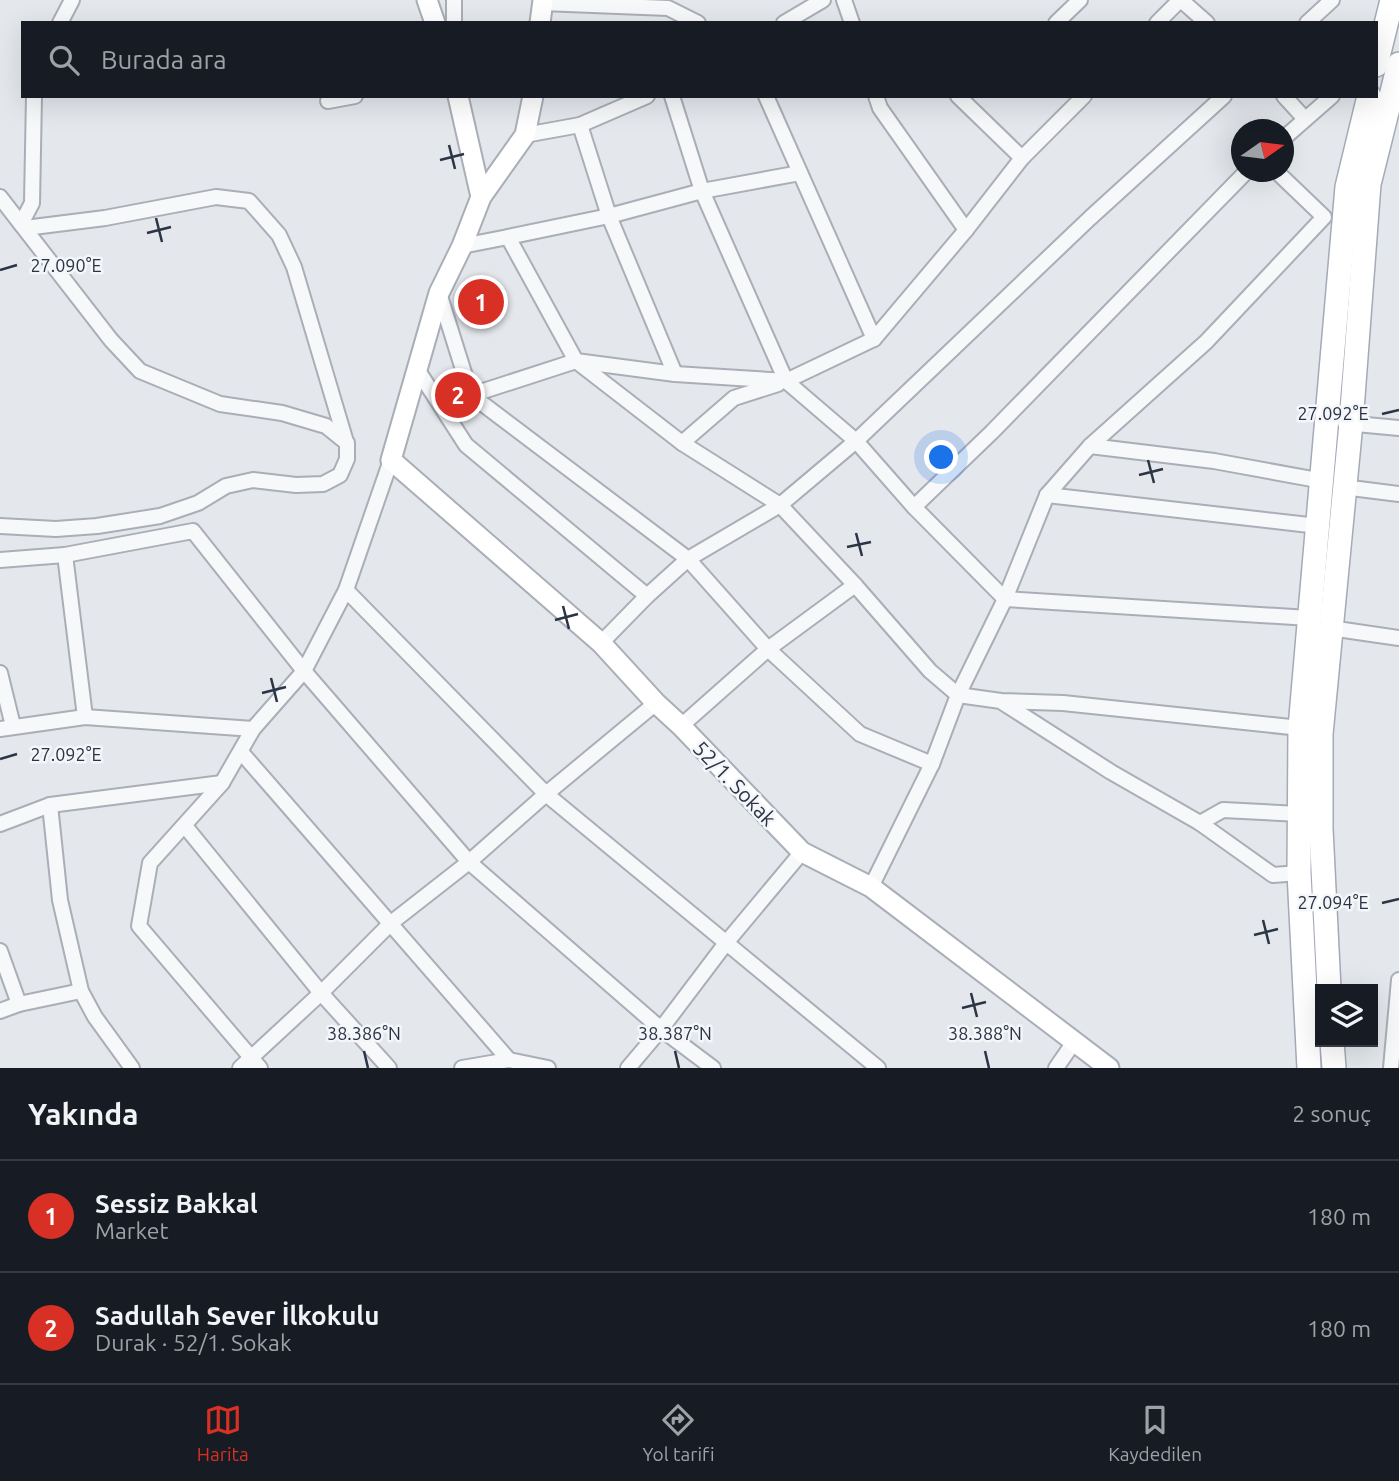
<!DOCTYPE html>
<html lang="tr">
<head>
<meta charset="utf-8">
<style>
	:root { --surface:#171b24; --page:#242831; --text:#f1f3f6; --muted:#9ea1a6; --line:#363941; --accent:#d93025 }
	body { margin:0; font-family:Ubuntu,sans-serif; background:var(--page); color:var(--text) }
	.controls { position:absolute; right:21px; bottom:21px; display:grid; overflow:hidden; border-radius:0px; box-shadow:0 7px 28px #0002 }
	.controls button { width:63px; height:63px; display:grid; place-items:center; padding:0; border:0; border-bottom:2px solid var(--line); background:var(--surface); color:var(--text); font:35px sans-serif }
	.compass { position:absolute; left:1231px; top:119px; width:63px; height:63px; border-radius:50%; background:var(--surface); box-shadow:0 7px 28px #0002; rotate:76deg }
	.you { position:absolute; left:942px; top:458px; width:24px; height:24px; margin:-18px; border:5px solid #fff; border-radius:50%; background:#1a73e8; box-shadow:0 0 0 10px #1a73e833 }
	.badge { display:grid; place-items:center; width:46px; height:46px; border-radius:50%; background:var(--accent); color:#fff; font-size:23px; font-weight:700 }
	.pin { position:absolute; translate:-50% -50%; border:4px solid #fff; box-shadow:0 2px 7px #0006 }
	.list { margin:0; padding:0; list-style:none }
	h2 { display:flex; justify-content:space-between; align-items:center; height:91px; margin:0; padding:0 28px; font-size:30px }
	h2 small { font-size:23px; font-weight:400; color:var(--muted) }
	.list li { display:grid; grid-template-columns:46px 1fr auto; gap:21px; align-items:center; box-sizing:border-box; height:112px; padding:0 28px; border-top:2px solid var(--line) }
	.list b { display:block; font-size:26px; white-space:nowrap }
	.list p { margin:0; font-size:23px; white-space:nowrap; color:var(--muted) }
	.list em { font-size:23px; font-style:normal; color:var(--muted) }
	.icon { flex:none; width:38px; height:38px; fill:none; stroke:currentColor; stroke-width:2; stroke-linecap:round; stroke-linejoin:round }
	.map { position:relative; flex:none; width:1399px; height:1068px; overflow:hidden }
	.search { position:absolute; background:var(--surface); box-shadow:0 7px 28px #0002; left:21px; right:21px; top:21px; height:77px; display:flex; align-items:center; gap:18px; box-sizing:border-box; padding:0 24px; border-radius:0px; color:var(--muted); font-size:26px }
	.sheet { height:315px; background:var(--surface) }
	nav { display:flex; justify-content:space-around; align-items:center; box-sizing:border-box; height:98px; border-top:2px solid var(--line); background:var(--surface); font-size:19px; color:var(--muted) }
	nav a { display:grid; justify-items:center; gap:4px }
	nav .on { color:var(--accent) }
	.map>svg:first-child { display:block }
</style>
</head>
<body>
<div class="map">
<svg width="1399" height="1068" viewBox="0 0 1399 1068">
	<rect width="100%" height="100%" fill="#e4e7ec"/>
	<g fill="none" stroke-linecap="round" stroke-linejoin="round">
		<g stroke="#a9aeb7" stroke-width="18">
			<g id="street">
				<polyline points="454,0 454,23"/>
				<polyline points="844,0 852,23"/>
				<polyline points="1181,0 1207,23"/>
				<polyline points="542,3 668,8 698,23"/>
				<polyline points="60,23 72,0"/>
				<polyline points="784,23 823,0"/>
				<polyline points="1056,23 1080,0"/>
				<polyline points="1157,23 1180,0"/>
				<polyline points="1307,23 1332,0"/>
				<polyline points="672,96 702,191 786,381 856,441 914,507 1005,599 1309,618"/>
				<polyline points="766,96 874,339"/>
				<polyline points="876,96 880,108 966,230"/>
				<polyline points="958,96 1022,158"/>
				<polyline points="1284,96 1305,119"/>
				<polyline points="328,101 355,96"/>
				<polyline points="580,125 609,216 675,374"/>
				<polyline points="525,135 580,125 647,96"/>
				<polyline points="1284,138 1332,96"/>
				<polyline points="0,197 111,340 140,371 220,404 282,413 326,426 347,443 347,459 340,475 323,484 296,485 253,480 226,486 198,503 160,516 97,526 56,529 0,526"/>
				<polyline points="21,224 32,203 34,96"/>
				<polyline points="25,228 105,218 216,197 249,201 279,235 294,267 346,442"/>
				<polyline points="508,237 609,216 702,191 800,173"/>
				<polyline points="462,246 508,237 576,361 675,374 786,381 874,339 966,230 1022,158 1084,96"/>
				<polyline points="439,293 471,395 688,559 768,649 860,734 932,764"/>
				<polyline points="417,369 466,445 647,596"/>
				<polyline points="471,395 576,361 682,443 780,505 855,585 930,671 958,695 1001,701 1063,703 1300,728"/>
				<polyline points="1345,423 1399,428"/>
				<polyline points="682,443 734,398 778,384"/>
				<polyline points="1090,446 1214,461 1323,481"/>
				<polyline points="1343,487 1399,494"/>
				<polyline points="1047,495 1318,526"/>
				<polyline points="914,507 992,432 1246,172"/>
				<polyline points="65,555 85,717"/>
				<polyline points="0,560 65,555 193,531 304,671 469,862 661,1029 713,1068"/>
				<polyline points="346,590 546,794 878,1068"/>
				<polyline points="1330,628 1399,638"/>
				<polyline points="601,643 647,596 688,559 780,505 856,441 1090,218 1224,96"/>
				<polyline points="0,673 13,726"/>
				<polyline points="1002,702 1111,772 1200,823 1273,875 1299,873"/>
				<polyline points="681,726 768,649 855,585"/>
				<polyline points="0,729 85,717 253,729"/>
				<polyline points="241,752 509,1060"/>
				<polyline points="50,805 60,900 81,991 95,1017 132,1068"/>
				<polyline points="1200,823 1223,810 1300,814"/>
				<polyline points="0,824 50,805 222,783"/>
				<polyline points="185,826 321,993 389,1068"/>
				<polyline points="871,887 932,764 958,695 1005,599 1047,495 1090,446 1206,342 1324,217 1277,172"/>
				<polyline points="0,951 19,1004"/>
				<polyline points="0,1011 19,1004 81,991"/>
				<polyline points="240,1068 321,993 391,923 469,862 546,794 656,703"/>
				<polyline points="260,1068 139,926 150,863 222,783 253,729 304,671 346,590 391,460"/>
				<polyline points="462,1068 509,1060 548,1068"/>
				<polyline points="628,1068 661,1029 726,943 802,852"/>
				<polyline points="1056,1068 1074,1042"/>
				<polyline points="1391,1068 1399,980"/>
			</g>
		</g>
		<g stroke="#a9aeb7" stroke-width="23">
			<g id="secondary">
				<polyline points="427,0 435,23"/>
				<polyline points="540,23 543,0"/>
				<polyline points="458,96 481,197"/>
				<polyline points="533,96 525,135 481,197 462,246 439,293 391,460 601,643 656,703 681,726 802,852 871,887 1109,1068"/>
			</g>
		</g>
		<g stroke="#a3abb8" stroke-width="26">
			<g id="primary">
				<polyline points="1376,65 1392,0"/>
				<polyline points="1329,989 1321,829 1321,734 1351,423 1369,184 1399,64"/>
				<polyline points="1332,1042 1334,1068"/>
				<polyline points="1309,1068 1299,873 1300,728 1347,187 1369,96"/>
			</g>
		</g>
		<use href="#street" stroke="#f7f8fa" stroke-width="14"/>
		<use href="#secondary" stroke="#fff" stroke-width="19"/>
		<use href="#primary" stroke="#fff" stroke-width="23"/>
	</g>
	<path fill="none" stroke="#2b3445" stroke-width="2.5" d="M449,145L455,169M440,160L464,154M156,218L162,242M147,233L171,227M0,270L17,265M1382,414L1399,410M1148,460L1154,483M1139,475L1163,469M856,533L862,556M847,547L871,542M563,606L569,629M555,620L578,614M271,678L277,702M262,693L286,687M0,759L17,754M1382,903L1399,899M1263,920L1269,944M1254,935L1278,929M971,993L977,1017M962,1008L986,1002M364,1051L368,1068M675,1051L679,1068M985,1051L989,1068"/>
	<g text-anchor="middle" dominant-baseline="central" stroke-width="5" stroke-linejoin="round" paint-order="stroke">
		<g font-size="21" fill="#2b3445" stroke="#f4f6f9">
			<text transform="translate(735 783) rotate(46)">52/1. Sokak</text>
		</g>
	</g>
	<g font-size="18" text-anchor="middle" fill="#2b3445" stroke="#f4f6f9" stroke-width="5" stroke-linejoin="round" paint-order="stroke">
		<text x="66" y="272">27.090°E</text>
		<text x="1333" y="420">27.092°E</text>
		<text x="66" y="761">27.092°E</text>
		<text x="1333" y="909">27.094°E</text>
		<text x="364" y="1040">38.386°N</text>
		<text x="675" y="1040">38.387°N</text>
		<text x="985" y="1040">38.388°N</text>
	</g>
</svg>
<div class="controls">
<button><svg class="icon" aria-label="layers" viewBox="0 0 24 24"><path d="M12 4l9 5-9 5-9-5zM3 14l9 5 9-5"/></svg></button>
</div>
<svg class="compass" viewBox="-18 -18 36 36"><path d="M0-13l5 13h-10z" fill="#e53935"/><path d="M0 13l5-13h-10z" fill="#9ea1a6"/></svg>
<div class="you"></div>
<div class="pin badge" style="left:481px;top:302px">1</div>
<div class="pin badge" style="left:458px;top:395px">2</div>
<div class="search"><svg class="icon" aria-label="search" viewBox="0 0 24 24"><circle cx="10" cy="10" r="6"/><path d="M15 15l6 6"/></svg>Burada ara</div>
</div>
<section class="sheet">
<h2>Yakında<small>2 sonuç</small></h2>
<ul class="list">
<li><span class="badge">1</span><div><b>Sessiz Bakkal</b><p>Market</p></div><em>180 m</em></li>
<li><span class="badge">2</span><div><b>Sadullah Sever İlkokulu</b><p>Durak · 52/1. Sokak</p></div><em>180 m</em></li>
</ul>
</section>
<nav>
<a class="on"><svg class="icon" aria-label="map" viewBox="0 0 24 24"><path d="M3 6l6-2 6 2 6-2v14l-6 2-6-2-6 2zM9 4v14M15 6v14"/></svg>Harita</a>
<a><svg class="icon" aria-label="directions" viewBox="0 0 24 24"><path d="M12 3l9 9-9 9-9-9zM9 14v-3h6M13 9l2 2-2 2"/></svg>Yol tarifi</a>
<a><svg class="icon" aria-label="saved" viewBox="0 0 24 24"><path d="M7 4h10v16l-5-4-5 4z"/></svg>Kaydedilen</a>
</nav>
</body>
</html>
